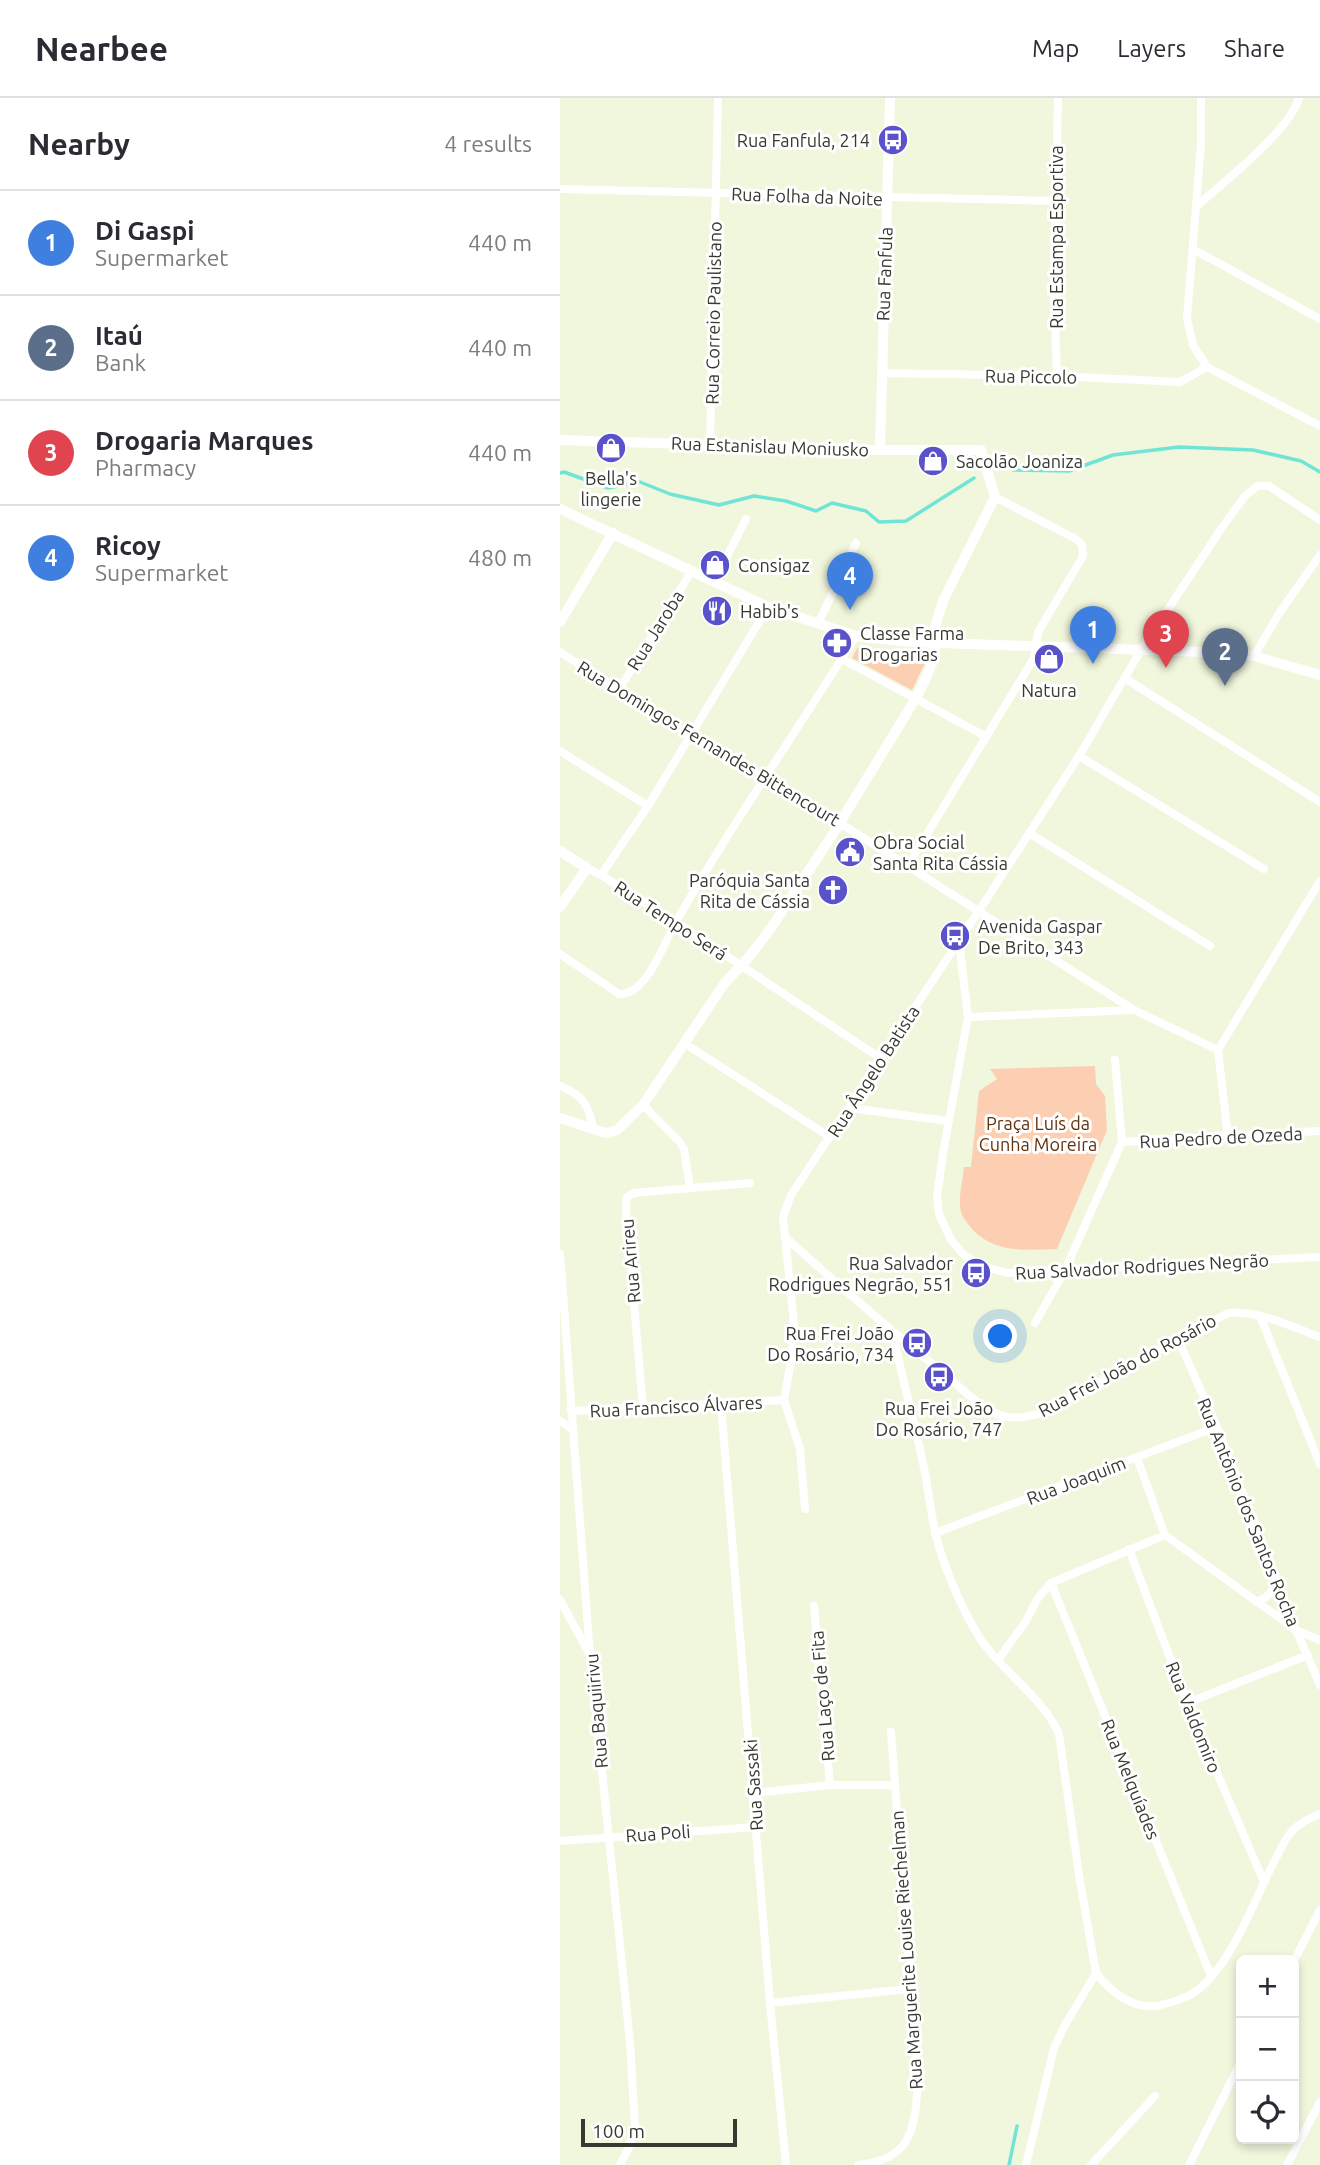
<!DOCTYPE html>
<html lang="en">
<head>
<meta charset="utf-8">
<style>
	:root { --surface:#fff; --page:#f7f7f7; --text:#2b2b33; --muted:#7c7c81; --line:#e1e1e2; --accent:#1a73e8 }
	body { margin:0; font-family:Ubuntu,sans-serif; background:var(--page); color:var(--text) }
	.controls { position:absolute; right:21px; bottom:21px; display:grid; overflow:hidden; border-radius:10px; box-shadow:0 4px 10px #0003 }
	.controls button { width:63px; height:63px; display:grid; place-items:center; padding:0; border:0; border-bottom:2px solid var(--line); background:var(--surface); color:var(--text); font:35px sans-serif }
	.scale { position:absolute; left:21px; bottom:18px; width:156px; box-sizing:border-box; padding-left:7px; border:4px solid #373a30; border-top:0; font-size:19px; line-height:24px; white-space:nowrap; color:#373a30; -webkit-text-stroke:5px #fff; paint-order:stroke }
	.you { position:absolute; left:441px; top:1239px; width:24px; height:24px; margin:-18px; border:5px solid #fff; border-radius:50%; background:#1a73e8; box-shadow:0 0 0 10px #1a73e833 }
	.badge { display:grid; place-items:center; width:46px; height:46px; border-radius:50%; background:var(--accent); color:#fff; font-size:23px; font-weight:700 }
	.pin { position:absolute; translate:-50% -58px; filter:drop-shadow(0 2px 4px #0008) }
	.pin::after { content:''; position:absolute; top:37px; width:24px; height:21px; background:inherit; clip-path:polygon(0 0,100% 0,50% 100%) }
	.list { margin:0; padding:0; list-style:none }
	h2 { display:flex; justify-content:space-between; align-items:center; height:91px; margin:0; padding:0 28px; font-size:30px }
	h2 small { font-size:23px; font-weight:400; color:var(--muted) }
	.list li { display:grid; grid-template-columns:46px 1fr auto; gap:21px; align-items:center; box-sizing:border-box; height:105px; padding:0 28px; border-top:2px solid var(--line) }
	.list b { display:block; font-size:26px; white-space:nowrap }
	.list p { margin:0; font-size:23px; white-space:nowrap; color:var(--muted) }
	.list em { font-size:23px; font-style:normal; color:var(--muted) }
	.icon { flex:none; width:38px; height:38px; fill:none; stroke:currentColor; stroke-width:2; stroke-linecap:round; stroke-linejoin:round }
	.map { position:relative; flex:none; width:760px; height:2067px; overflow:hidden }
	header { display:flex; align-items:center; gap:42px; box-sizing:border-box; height:98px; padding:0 35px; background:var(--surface); border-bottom:2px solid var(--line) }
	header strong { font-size:33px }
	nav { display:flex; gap:38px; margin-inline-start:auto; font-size:24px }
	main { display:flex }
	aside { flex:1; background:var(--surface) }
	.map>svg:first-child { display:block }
</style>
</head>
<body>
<header>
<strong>Nearbee</strong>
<nav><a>Map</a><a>Layers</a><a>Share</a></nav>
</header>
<main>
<aside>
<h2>Nearby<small>4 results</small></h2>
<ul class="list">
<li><span class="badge" style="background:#3f7fe0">1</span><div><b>Di Gaspi</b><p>Supermarket</p></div><em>440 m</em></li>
<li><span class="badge" style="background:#5c6f8a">2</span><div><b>Itaú</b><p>Bank</p></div><em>440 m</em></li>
<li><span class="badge" style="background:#e0444e">3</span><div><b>Drogaria Marques</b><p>Pharmacy</p></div><em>440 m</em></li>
<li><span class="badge" style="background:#3f7fe0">4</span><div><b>Ricoy</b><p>Supermarket</p></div><em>480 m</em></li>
</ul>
</aside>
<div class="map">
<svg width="760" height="2067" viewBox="0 0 760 2067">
	<rect width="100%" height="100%" fill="#f0f7dd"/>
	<g fill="#fccfb3">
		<polygon points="298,549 315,553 367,557 368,559 352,592 292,560"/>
		<path d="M535,968L536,986L545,998L547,1032L497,1151C467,1152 436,1156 413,1132C407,1125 400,1117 400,1108C399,1096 403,1081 404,1069H411L419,993L437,981L430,971Z"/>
	</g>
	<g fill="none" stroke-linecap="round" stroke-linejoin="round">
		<g stroke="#70e5d5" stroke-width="3.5">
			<polyline points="453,372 509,373 553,357 619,349 693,352 741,363 760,374"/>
			<polyline points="0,375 4,374 48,390 80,384 110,396 159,407 194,398 226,403 256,413 272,405 306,413 319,424 346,423 414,380"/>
			<polyline points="449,2067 457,2028"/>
		</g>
		<g stroke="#fff" stroke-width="8">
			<polyline points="641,0 641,46 627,220 633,247 647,269 760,328"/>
			<polyline points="0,91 495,103"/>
			<path d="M636,109C664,83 729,34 739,0"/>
			<polyline points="633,151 760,221"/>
			<polyline points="321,275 497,278 620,284 647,269"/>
			<polyline points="497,278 494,199 498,0"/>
			<polyline points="150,346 158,0"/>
			<polyline points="154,484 186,421"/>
			<polyline points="258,526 296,445"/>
			<polyline points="0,554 132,638 280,725 574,912 658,952"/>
			<polyline points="694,558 720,514 760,457"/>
			<polyline points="282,561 425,638"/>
			<polyline points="566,581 760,704"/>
			<polyline points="60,590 131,474"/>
			<polyline points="0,653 88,708"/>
			<polyline points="519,658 704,771"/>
			<polyline points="469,735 650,848"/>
			<polyline points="347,769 474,560 478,534 523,458 522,447 516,441 435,399"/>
			<polyline points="27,770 41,777 116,824 320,960"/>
			<polyline points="41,777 88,708 208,509"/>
			<polyline points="399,844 408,919 383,1055 377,1100 379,1116 391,1142 404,1157 423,1168 447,1175 760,1159"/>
			<path d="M0,856L59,896C87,898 104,844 116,824C171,727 237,633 296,538"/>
			<polyline points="408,919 574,912"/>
			<polyline points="124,945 270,1039"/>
			<path d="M0,988C26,999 27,1006 34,1032"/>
			<polyline points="83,1007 119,1043 124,1051 130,1090"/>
			<polyline points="290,1010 388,1023"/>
			<polyline points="668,1039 658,952 760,783"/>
			<polyline points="562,1044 760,1033"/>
			<path d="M225,1139C276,1185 328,1230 381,1273C398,1287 417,1307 437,1316C451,1322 465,1319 479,1316L668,1215C699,1212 732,1229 760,1239"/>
			<polyline points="0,1156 30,1557 70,1944 75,2029 70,2047 60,2067"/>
			<polyline points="700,1218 760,1366"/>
			<polyline points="475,1225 505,1172 562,1044 555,962"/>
			<path d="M333,1234C341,1278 354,1321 363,1365C368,1387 370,1411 375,1433C381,1462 400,1507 415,1532C435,1569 483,1598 499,1636L519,1777L536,1875C553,1896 577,1915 605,1906C616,1903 626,1900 635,1894C670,1869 692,1808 711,1770C717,1759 722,1746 729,1737C737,1726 748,1721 760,1716"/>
			<polyline points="618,1241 657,1329 736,1532 760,1587"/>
			<polyline points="224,1302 240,1351 245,1411"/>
			<polyline points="161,1306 210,1905 226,2067"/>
			<polyline points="83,1310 66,1112 67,1099 74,1095 190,1085"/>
			<polyline points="11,1313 224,1302 232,1257 234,1226 223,1119 231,1097 426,802 519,658 581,552 663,428 685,398 697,388 709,388 760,422"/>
			<polyline points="0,1323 13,1332"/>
			<polyline points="577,1360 605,1437"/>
			<polyline points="375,1435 657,1329"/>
			<polyline points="569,1451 627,1605 704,1784"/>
			<polyline points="491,1485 651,1878"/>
			<polyline points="0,1502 29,1555"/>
			<polyline points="697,1504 706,1499 718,1486"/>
			<polyline points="254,1508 270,1687"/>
			<polyline points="438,1562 466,1523 478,1500 491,1485 605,1437 736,1532 760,1542"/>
			<polyline points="627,1605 748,1557"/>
			<polyline points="194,1695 270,1687 335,1687"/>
			<polyline points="0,1743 196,1729"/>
			<polyline points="734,1863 760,1812"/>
			<polyline points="210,1905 349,1891"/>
			<path d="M298,2067C352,2062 355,2031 358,1983L331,1634"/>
			<polyline points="466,2067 494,1950 505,1927 536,1875"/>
			<polyline points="531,2067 595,1998"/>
			<polyline points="629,2067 681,1964"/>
			<polyline points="727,2067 760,2004"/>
		</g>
		<g stroke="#fff" stroke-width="10">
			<polyline points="0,342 312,352 421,352 435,399 383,503 375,529 375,558 366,580 356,600 273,736 211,830 189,859 164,886 83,1007 57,1032 48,1035 42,1034 0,1020"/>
			<polyline points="320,352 330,0"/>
			<polyline points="0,524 53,435"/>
			<polyline points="0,753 27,770 0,809"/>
		</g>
		<polyline stroke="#fff" stroke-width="10" points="0,411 208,509 296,538 351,544 643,554 694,558 760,577"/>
	</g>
	<defs>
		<g id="bus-disc" transform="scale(1.575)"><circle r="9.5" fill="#5a52ca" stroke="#fff"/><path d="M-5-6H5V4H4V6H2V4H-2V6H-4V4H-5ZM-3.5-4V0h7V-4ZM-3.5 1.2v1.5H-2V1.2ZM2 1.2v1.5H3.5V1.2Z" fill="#fff"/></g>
		<g id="shop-disc" transform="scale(1.575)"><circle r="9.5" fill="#5a52ca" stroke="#fff"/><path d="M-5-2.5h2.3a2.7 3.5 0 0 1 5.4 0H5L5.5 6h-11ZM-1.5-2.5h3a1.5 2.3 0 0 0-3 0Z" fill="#fff"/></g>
		<g id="restaurant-disc" transform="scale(1.575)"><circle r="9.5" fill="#5a52ca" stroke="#fff"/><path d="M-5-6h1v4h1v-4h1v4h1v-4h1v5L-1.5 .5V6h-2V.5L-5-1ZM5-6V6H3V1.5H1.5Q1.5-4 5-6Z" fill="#fff"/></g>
		<g id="pharmacy-disc" transform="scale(1.575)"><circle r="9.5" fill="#5a52ca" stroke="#fff"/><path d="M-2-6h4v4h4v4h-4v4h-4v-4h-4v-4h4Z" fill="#fff"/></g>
		<g id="civic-disc" transform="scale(1.575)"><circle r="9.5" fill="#5a52ca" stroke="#fff"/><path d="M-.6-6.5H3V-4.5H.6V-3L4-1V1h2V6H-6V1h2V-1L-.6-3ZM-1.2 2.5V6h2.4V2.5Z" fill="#fff"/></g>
		<g id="church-disc" transform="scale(1.575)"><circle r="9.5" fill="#5a52ca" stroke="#fff"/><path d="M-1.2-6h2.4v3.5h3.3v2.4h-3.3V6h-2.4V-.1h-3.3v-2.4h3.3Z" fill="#fff"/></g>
	</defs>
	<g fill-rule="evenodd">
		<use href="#bus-disc" x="333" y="42"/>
		<use href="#shop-disc" x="51" y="350"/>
		<use href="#shop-disc" x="373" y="363"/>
		<use href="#shop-disc" x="155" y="467"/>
		<use href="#restaurant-disc" x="157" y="513"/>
		<use href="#pharmacy-disc" x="277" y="545"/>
		<use href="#shop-disc" x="489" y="561"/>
		<use href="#civic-disc" x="290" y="754"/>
		<use href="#church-disc" x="273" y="792"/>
		<use href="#bus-disc" x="395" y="838"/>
		<use href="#bus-disc" x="416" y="1175"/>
		<use href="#bus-disc" x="357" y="1245"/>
		<use href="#bus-disc" x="379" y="1279"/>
	</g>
	<g text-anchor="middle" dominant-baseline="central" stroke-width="6" stroke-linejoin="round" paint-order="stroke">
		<g font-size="18" fill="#373a30" stroke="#fff" text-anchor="start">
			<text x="310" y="42" text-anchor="end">Rua Fanfula, 214</text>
			<text x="396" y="363">Sacolão Joaniza</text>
			<text x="51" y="380" text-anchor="middle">Bella's<tspan x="51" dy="21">lingerie</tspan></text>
			<text x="178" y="467">Consigaz</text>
			<text x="180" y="513">Habib's</text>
			<text x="300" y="535">Classe Farma<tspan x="300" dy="21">Drogarias</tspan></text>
			<text x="489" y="592" text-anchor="middle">Natura</text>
			<text x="313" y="744">Obra Social<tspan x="313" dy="21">Santa Rita Cássia</tspan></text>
			<text x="250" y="782" text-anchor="end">Paróquia Santa<tspan x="250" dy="21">Rita de Cássia</tspan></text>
			<text x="418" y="828">Avenida Gaspar<tspan x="418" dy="21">De Brito, 343</tspan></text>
			<text x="393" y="1165" text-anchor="end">Rua Salvador<tspan x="393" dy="21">Rodrigues Negrão, 551</tspan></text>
			<text x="334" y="1235" text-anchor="end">Rua Frei João<tspan x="334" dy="21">Do Rosário, 734</tspan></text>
			<text x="379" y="1310" text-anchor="middle">Rua Frei João<tspan x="379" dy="21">Do Rosário, 747</tspan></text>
		</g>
		<g font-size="18" fill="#373a30" stroke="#fff">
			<text transform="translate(247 98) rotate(2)">Rua Folha da Noite</text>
			<text transform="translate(496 139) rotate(-90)">Rua Estampa Esportiva</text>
			<text transform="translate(324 176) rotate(-88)">Rua Fanfula</text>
			<text transform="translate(153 215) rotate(-89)">Rua Correio Paulistano</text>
			<text transform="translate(471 278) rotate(1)">Rua Piccolo</text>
			<text transform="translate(210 348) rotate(2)">Rua Estanislau Moniusko</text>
			<text transform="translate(95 532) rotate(-58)">Rua Jaroba</text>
			<text transform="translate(149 645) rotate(31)">Rua Domingos Fernandes Bittencourt</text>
			<text transform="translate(111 822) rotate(33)">Rua Tempo Será</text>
			<text transform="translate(313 973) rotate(-57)">Rua Ângelo Batista</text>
			<text transform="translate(661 1039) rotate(-3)">Rua Pedro de Ozeda</text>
			<text transform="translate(70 1163) rotate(-95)">Rua Arireu</text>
			<text transform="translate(582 1168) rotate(-3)">Rua Salvador Rodrigues Negrão</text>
			<text transform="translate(567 1267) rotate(-28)">Rua Frei João do Rosário</text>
			<text transform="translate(116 1308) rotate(-3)">Rua Francisco Álvares</text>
			<text transform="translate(516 1382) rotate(-21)">Rua Joaquim</text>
			<text transform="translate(689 1414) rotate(68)">Rua Antônio dos Santos Rocha</text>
			<text transform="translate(262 1598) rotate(-95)">Rua Laço de Fita</text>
			<text transform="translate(36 1613) rotate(-95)">Rua Baquiirivu</text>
			<text transform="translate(634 1619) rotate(68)">Rua Valdomiro</text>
			<text transform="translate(571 1681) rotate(68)">Rua Melquíades</text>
			<text transform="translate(193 1687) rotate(-94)">Rua Sassaki</text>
			<text transform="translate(98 1735) rotate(-4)">Rua Poli</text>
			<text transform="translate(346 1852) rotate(-94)">Rua Marguerite Louise Riechelman</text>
		</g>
		<g font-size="18" fill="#61320d" stroke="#fff">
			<text x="478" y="1025">Praça Luís da<tspan x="478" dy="21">Cunha Moreira</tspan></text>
		</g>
	</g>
</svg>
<div class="controls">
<button>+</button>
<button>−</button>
<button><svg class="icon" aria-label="locate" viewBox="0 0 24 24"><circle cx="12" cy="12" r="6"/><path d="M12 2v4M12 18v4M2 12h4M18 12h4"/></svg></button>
</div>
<div class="scale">100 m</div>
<div class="you"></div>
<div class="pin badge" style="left:533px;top:566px;background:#3f7fe0">1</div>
<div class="pin badge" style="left:665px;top:588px;background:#5c6f8a">2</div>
<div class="pin badge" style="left:606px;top:570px;background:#e0444e">3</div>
<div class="pin badge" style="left:290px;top:512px;background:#3f7fe0">4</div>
</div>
</main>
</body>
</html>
